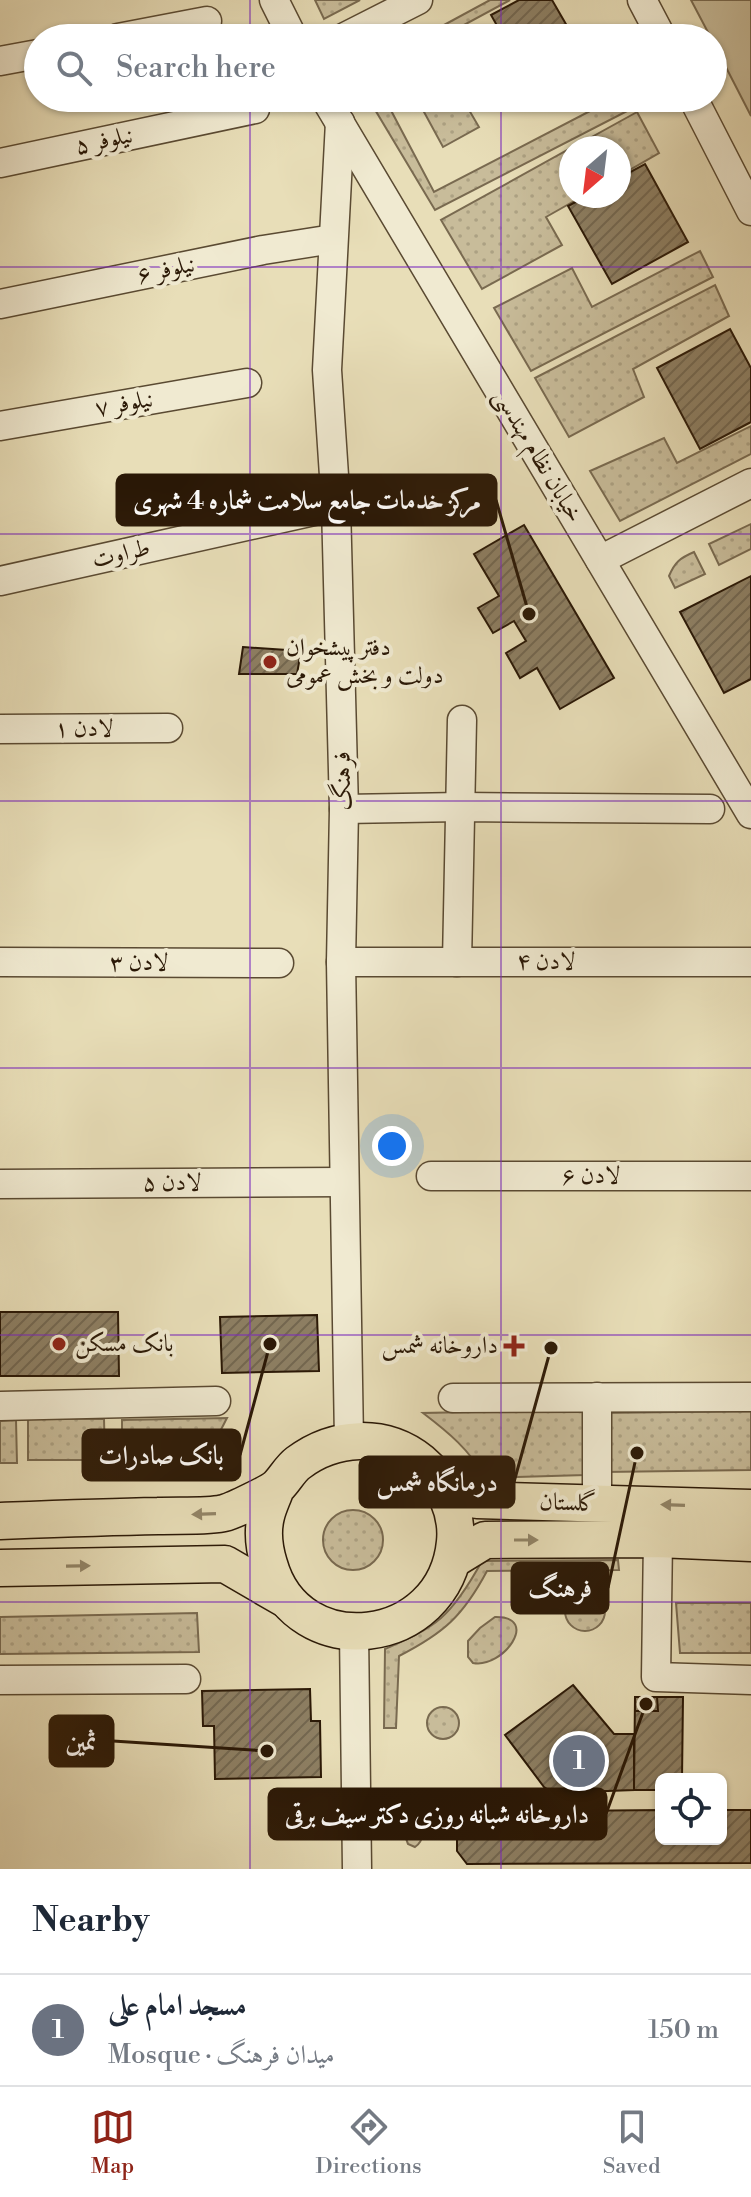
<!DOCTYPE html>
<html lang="en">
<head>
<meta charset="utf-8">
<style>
	:root { --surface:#fff; --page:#f6f6f7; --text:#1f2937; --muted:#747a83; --line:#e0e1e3; --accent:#8f2418 }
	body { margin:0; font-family:"Libre Bodoni",Amiri,serif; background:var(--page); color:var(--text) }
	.controls { position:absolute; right:24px; bottom:24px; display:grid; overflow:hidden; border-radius:12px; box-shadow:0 2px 6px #0004 }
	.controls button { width:72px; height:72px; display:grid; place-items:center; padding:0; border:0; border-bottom:2px solid var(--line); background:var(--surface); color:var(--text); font:40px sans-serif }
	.compass { position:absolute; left:559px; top:136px; width:72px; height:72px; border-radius:50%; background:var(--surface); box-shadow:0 2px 6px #0004; rotate:208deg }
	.you { position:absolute; left:392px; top:1146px; width:28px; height:28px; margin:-20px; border:6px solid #fff; border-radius:50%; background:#1a73e8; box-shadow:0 0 0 12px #1a73e833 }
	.badge { display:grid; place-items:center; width:52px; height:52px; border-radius:50%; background:var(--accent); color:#fff; font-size:26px; font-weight:700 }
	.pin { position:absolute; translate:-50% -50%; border:4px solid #fff; box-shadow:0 2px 8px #0006 }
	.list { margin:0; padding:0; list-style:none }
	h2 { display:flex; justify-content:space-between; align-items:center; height:104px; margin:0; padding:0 32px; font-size:34px }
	h2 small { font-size:26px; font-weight:400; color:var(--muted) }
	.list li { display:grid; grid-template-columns:52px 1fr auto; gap:24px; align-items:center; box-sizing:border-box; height:112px; padding:0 32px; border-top:2px solid var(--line) }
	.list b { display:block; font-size:30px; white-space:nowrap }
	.list p { margin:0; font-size:26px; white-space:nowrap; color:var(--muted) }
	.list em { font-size:26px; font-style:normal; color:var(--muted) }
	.icon { flex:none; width:44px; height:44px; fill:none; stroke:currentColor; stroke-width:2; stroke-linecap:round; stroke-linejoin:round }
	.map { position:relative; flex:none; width:751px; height:1869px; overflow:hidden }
	.search { position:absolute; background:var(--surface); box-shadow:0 2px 6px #0004; left:24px; right:24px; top:24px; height:88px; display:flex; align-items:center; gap:20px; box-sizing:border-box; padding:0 28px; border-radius:44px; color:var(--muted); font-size:30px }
	.sheet { height:216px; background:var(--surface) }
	nav { display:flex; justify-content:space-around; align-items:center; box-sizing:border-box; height:112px; border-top:2px solid var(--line); background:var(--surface); font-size:22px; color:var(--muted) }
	nav a { display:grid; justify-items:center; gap:4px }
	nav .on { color:var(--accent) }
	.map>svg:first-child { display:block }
</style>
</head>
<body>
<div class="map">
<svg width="751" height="1869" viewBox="0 0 751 1869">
	<defs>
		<pattern id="grass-dots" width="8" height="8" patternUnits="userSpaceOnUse" patternTransform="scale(2)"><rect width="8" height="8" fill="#c8bc9a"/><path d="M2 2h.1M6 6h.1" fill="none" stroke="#aca183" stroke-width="1.8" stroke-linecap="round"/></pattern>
		<pattern id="building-hatch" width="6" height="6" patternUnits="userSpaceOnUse" patternTransform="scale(2)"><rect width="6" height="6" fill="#8d7f63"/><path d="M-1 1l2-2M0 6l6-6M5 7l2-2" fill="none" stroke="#736750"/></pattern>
	</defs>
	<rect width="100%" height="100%" fill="#e8deb8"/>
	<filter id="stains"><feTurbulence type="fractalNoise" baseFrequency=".0025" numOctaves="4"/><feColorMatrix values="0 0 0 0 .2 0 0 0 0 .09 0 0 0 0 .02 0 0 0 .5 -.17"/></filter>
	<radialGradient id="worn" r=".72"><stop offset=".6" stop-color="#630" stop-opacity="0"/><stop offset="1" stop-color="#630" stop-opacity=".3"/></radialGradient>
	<g fill="url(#grass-dots)" stroke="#796a50" stroke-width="2">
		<polygon points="315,0 360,0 324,19"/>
		<polygon points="490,0 510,0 440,38 420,38"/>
		<polygon points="420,98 462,98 479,127 443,147 417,99"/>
		<polygon points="589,98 628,98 633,108 435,210 374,108 386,101 434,192 594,109"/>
		<polygon points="637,112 659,153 619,176 619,148 572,148"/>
		<polygon points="571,148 571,196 583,196 546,217 562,245 482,289 441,220"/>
		<polygon points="700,251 713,277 531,371 494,308 572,268 592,307"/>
		<polygon points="715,285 729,316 633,369 644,397 569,437 535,378"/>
		<polygon points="751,426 751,454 620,521 590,471 664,438 677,463"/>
		<polygon points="751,524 751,549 719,565 709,544"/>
		<path d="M694,552L705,574L675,588L669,576C675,562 680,558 694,552Z"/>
		<path d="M583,1410L585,1475L485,1478C470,1450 448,1432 423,1413Z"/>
		<polygon points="751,1411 751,1470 605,1472 604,1413"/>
		<polygon points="28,1418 104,1419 105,1460 28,1460"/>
		<path d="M227,1418C221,1429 216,1442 205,1449C185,1462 146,1458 122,1458V1420Z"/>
		<polygon points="16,1420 17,1463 0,1463 0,1421"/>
		<circle cx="353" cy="1540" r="30"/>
		<path d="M618,1560L619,1570L487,1571C463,1616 444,1633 399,1656L396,1728H384L385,1649C403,1641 425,1632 441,1618C458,1603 471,1581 482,1561Z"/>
		<circle cx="585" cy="1611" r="20"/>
		<polygon points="676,1603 751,1603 751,1653 680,1653"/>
		<polygon points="197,1613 199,1652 0,1654 0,1617"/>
		<path d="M495,1617C541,1616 503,1669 473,1663L468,1657V1641L480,1628Z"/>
		<circle cx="443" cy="1723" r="16"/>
		<path d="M417,1801L423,1808C423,1822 427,1839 415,1847L408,1844C403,1832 403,1815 409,1803Z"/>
	</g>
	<polygon fill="#c8bc9a" stroke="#796a50" stroke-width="2" points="691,0 751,0 751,116 713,42 713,38 711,38"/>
	<g fill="url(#building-hatch)" stroke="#2a1806" stroke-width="2">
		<polygon points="519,0 552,0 574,38 504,38 491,15"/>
		<polygon points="645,164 688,242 612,284 568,206 587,196 619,196 619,178"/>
		<polygon points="730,329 751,368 751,422 700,449 657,368"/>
		<polygon points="524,525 614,678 560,709 537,668 520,678 506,653 526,641 514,621 493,633 478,608 499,596 474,554"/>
		<polygon points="751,576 751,679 724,693 680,612"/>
		<polygon points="243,647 301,651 297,674 239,674"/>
		<polygon points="0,1312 118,1312 119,1376 0,1376"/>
		<polygon points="317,1315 319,1371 222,1373 220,1317"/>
		<polygon points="573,1685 614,1734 634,1734 634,1790 553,1793 544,1787 505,1735"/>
		<polygon points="310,1689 311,1721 320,1721 321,1777 215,1779 214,1726 203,1726 202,1691"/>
		<polygon points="635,1697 683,1697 682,1779 661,1779 661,1790 634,1790"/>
		<polygon points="635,1697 657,1697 658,1711 635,1711"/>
		<polygon points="661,1810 661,1839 721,1839 721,1810 751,1810 751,1863 467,1864 457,1851 457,1812"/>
	</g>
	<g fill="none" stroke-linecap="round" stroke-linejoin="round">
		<g stroke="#5a4a32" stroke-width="31">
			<g id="minor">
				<polyline points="274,0 293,38"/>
				<polyline points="642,0 662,38"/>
				<polyline points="118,38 207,21"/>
				<polyline points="343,38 418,0"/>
				<polyline points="0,61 38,54"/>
				<polyline points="325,98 751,814"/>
				<polyline points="693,98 751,211"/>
				<polyline points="340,122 327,370 336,506 344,809 341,962 349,1441"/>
				<polyline points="0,163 255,109"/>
				<polyline points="0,304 263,250 333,239"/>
				<polyline points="0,426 247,383"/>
				<polyline points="600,560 751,483"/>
				<polyline points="0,581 336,506"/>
				<polyline points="0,729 168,728"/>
				<polyline points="344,809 461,807 710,809"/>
				<polyline points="0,962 279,963"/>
				<polyline points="341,962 751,962"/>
				<polyline points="457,962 462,720"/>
				<polyline points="431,1176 751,1176"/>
				<polyline points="0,1184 343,1182"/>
				<polyline points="597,1397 597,1503"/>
				<polyline points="453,1398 751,1397"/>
				<polyline points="0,1406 216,1401"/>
				<polyline points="658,1539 656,1677 751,1680"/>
				<polyline points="354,1632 357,1869"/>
				<polyline points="0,1680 186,1679"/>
			</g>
		</g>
		<g stroke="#2a1806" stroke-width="39">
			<g id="major">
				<polyline points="438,1480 477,1500 751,1508"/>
				<path d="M0,1521C53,1519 105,1517 158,1516C175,1515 210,1517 224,1513C233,1511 272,1492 278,1486C285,1479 290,1469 298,1463C334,1436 384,1432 421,1462C444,1481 458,1513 455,1542C445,1648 297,1665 269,1564C264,1548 262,1532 266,1516C268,1507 273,1497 276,1488"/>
				<polyline points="454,1559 485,1540 658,1539 751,1543"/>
				<polyline points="0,1568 225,1564 287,1600"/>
			</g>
		</g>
		<use href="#minor" stroke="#f0ead1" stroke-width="28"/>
		<use href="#major" stroke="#e8deb8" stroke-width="36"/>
	</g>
	<defs><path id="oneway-solid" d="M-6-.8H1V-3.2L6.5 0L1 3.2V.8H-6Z" transform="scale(2)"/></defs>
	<g fill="#928568">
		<use href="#oneway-solid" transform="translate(673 1505) rotate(-178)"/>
		<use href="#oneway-solid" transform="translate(204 1514) rotate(178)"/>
		<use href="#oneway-solid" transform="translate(526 1540)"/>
		<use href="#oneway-solid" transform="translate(78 1566) rotate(-1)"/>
	</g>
	<path fill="none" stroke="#7b2cbf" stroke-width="2" stroke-opacity="0.55" d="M250,0V38M501,0V38M250,98V1869M501,98V1869M0,267H751M0,534H751M0,801H751M0,1068H751M0,1335H751M0,1602H751"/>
	<g fill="#8f2418" stroke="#f0ead1" stroke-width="3">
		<circle cx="270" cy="662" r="8"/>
		<circle cx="59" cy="1344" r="8"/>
		<path d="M510 1334h8v8h8v8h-8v8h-8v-8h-8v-8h8z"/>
	</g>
	<g text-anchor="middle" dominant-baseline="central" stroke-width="8" stroke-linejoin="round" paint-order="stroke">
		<g font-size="24" fill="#2a1806" stroke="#f0ead1">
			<text transform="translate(104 141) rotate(-12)">نیلوفر ۵</text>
			<text transform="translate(166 270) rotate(-12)">نیلوفر ۶</text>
			<text transform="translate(124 404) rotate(-10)">نیلوفر ۷</text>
			<text transform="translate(538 456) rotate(59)">خیابان نظام مهندسی</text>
			<text transform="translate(121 554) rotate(-13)">طراوت</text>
			<text x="84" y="729">لادن ۱</text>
			<text transform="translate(343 781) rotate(-91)">فرهنگ</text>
			<text x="546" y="962">لادن ۴</text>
			<text x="139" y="963">لادن ۳</text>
			<text x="591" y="1176">لادن ۶</text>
			<text x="172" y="1183">لادن ۵</text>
			<text transform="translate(568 1503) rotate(2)">گلستان</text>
		</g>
		<g font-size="24" fill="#2a1806" stroke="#f0ead1" text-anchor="start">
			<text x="286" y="648">دفتر پیشخوان<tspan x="286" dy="28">دولت و بخش عمومی</tspan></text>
			<text x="75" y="1344">بانک مسکن</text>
			<text x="498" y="1346" text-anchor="end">داروخانه شمس</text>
		</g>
	</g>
	<path fill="none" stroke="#2a1806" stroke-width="3" d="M529 614L496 500M270 1344L240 1455M551 1348L514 1482M637 1453L608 1588M267 1751L113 1741M646 1704L606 1814"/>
	<g fill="#2a1806" stroke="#f0ead1" stroke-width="3">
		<circle cx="529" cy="614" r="8"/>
		<circle cx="270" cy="1344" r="8"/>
		<circle cx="551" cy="1348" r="8"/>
		<circle cx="637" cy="1453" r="8"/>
		<circle cx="267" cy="1751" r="8"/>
		<circle cx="646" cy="1704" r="8"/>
	</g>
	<g fill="#2a1806" stroke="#2a1806" stroke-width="3">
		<rect x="117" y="475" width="379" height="50" rx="8"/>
		<rect x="83" y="1430" width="157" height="50" rx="8"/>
		<rect x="360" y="1457" width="154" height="50" rx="8"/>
		<rect x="512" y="1563" width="96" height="50" rx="8"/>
		<rect x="50" y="1716" width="63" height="50" rx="8"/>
		<rect x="269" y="1789" width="337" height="50" rx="8"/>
	</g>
	<g font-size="26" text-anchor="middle" font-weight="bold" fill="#fff">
		<text x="307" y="509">مرکز خدمات جامع سلامت شماره 4 شهری</text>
		<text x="161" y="1464">بانک صادرات</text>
		<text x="437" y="1491">درمانگاه شمس</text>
		<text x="560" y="1597">فرهنگ</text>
		<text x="81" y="1750">ثمین</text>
		<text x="437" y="1823">داروخانه شبانه روزی دکتر سیف برقی</text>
	</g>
	<rect width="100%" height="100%" filter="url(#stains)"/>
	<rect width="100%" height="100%" fill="url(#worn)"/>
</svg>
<div class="controls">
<button><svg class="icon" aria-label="locate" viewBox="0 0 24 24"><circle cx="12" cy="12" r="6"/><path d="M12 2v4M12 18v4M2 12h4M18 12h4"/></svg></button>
</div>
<svg class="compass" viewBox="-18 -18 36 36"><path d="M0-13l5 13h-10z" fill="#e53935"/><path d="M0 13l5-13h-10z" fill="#747a83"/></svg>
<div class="you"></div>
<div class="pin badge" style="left:579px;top:1761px;background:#6b7280">1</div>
<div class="search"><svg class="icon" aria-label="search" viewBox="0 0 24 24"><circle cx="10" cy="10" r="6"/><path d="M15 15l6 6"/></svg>Search here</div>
</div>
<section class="sheet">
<h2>Nearby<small></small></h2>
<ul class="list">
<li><span class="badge" style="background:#6b7280">1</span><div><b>مسجد امام علی</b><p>Mosque · میدان فرهنگ</p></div><em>150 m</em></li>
</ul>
</section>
<nav>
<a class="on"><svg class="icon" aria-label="map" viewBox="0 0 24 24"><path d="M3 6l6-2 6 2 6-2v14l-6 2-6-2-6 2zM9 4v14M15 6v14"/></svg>Map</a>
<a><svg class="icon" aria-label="directions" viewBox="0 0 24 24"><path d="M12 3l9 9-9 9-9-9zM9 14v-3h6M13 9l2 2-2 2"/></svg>Directions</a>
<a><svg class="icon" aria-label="saved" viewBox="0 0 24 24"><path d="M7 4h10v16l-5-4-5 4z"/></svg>Saved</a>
</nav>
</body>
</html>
